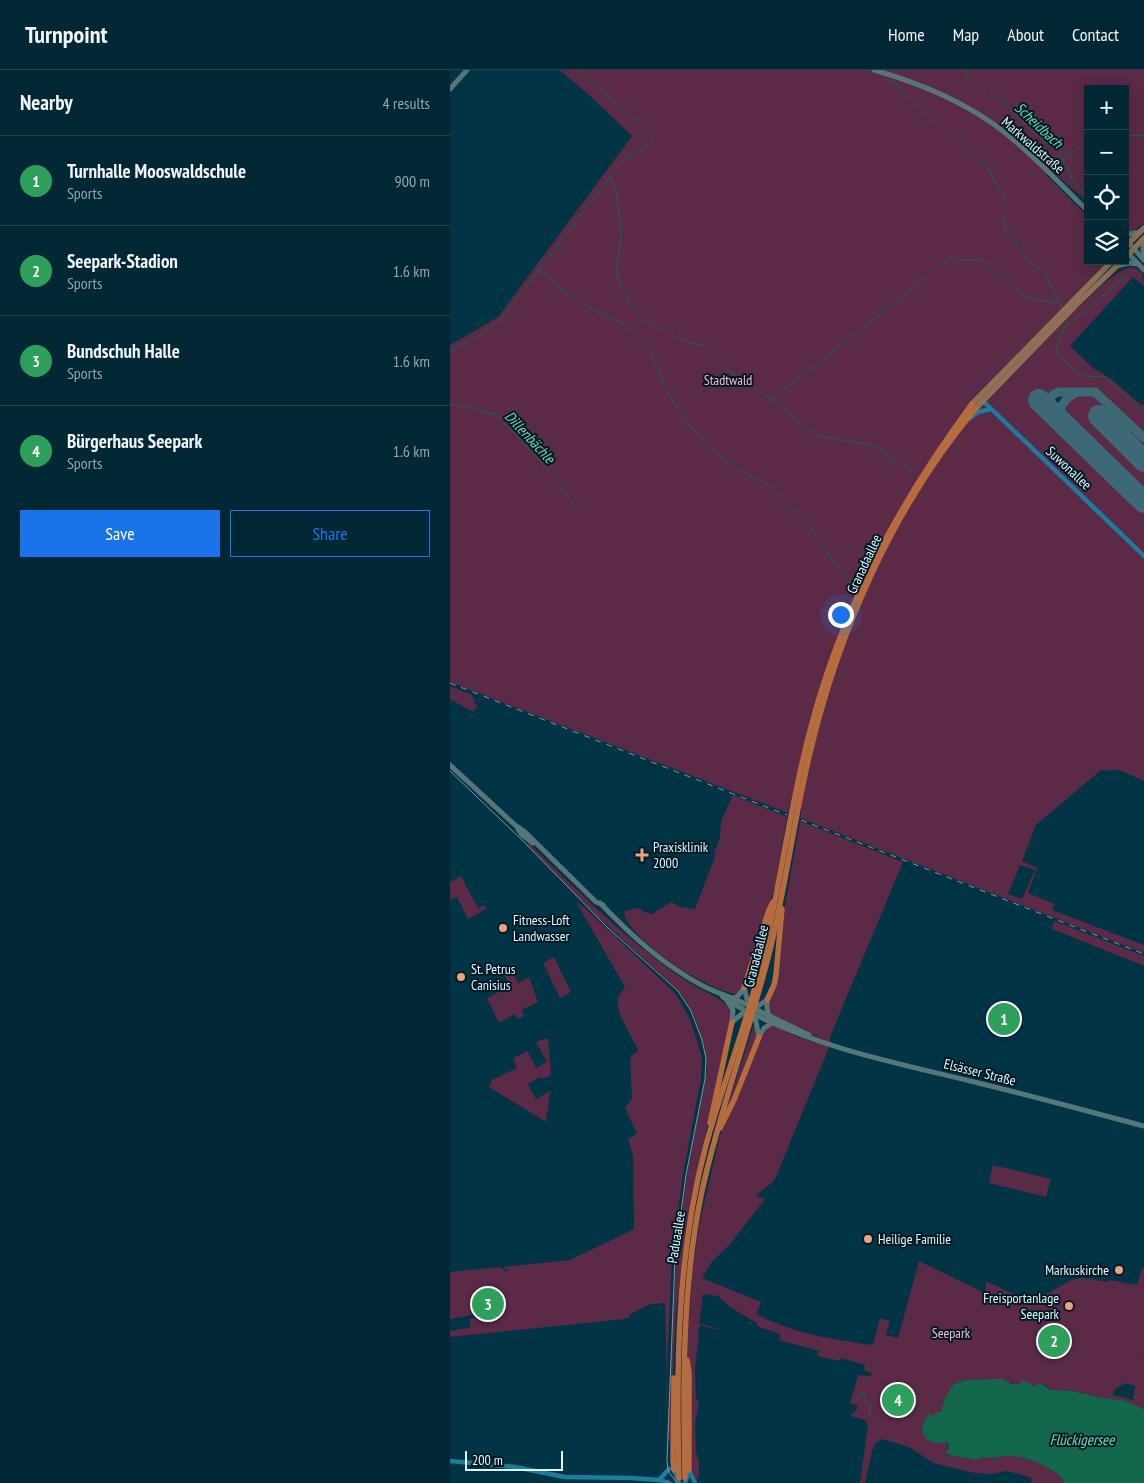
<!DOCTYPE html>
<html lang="en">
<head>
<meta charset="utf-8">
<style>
	:root { --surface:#012834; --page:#0f3440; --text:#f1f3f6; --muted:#96a6ac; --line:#23444f; --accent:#1a73e8 }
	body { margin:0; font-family:"PT Sans Narrow",sans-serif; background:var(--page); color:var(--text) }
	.controls { position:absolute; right:15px; top:15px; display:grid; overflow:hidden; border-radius:0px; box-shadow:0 2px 12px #0003 }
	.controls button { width:45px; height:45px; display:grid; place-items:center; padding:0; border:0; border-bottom:1px solid var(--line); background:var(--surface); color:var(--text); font:25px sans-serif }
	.scale { position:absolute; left:15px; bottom:12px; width:98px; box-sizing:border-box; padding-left:5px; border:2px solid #e3f3fa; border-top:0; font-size:14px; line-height:18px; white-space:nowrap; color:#e3f3fa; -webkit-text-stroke:4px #011b25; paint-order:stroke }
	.you { position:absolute; left:390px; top:544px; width:18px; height:18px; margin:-12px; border:4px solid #fff; border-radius:50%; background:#1a73e8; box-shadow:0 0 0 8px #1a73e833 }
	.badge { display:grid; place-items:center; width:32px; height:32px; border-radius:50%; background:var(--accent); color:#fff; font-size:16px; font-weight:700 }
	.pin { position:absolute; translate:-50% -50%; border:2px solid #fff; box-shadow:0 1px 5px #0006 }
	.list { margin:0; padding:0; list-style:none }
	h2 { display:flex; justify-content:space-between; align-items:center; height:65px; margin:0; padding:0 20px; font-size:21px }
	h2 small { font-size:16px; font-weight:400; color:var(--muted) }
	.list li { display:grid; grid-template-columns:32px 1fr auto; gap:15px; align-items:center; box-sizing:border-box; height:90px; padding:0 20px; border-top:1px solid var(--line) }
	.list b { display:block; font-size:19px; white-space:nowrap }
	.list p { margin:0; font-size:16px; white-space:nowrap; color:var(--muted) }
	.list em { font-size:16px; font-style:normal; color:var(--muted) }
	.actions { display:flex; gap:10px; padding:15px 20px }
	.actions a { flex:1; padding:11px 0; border:1px solid var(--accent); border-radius:0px; text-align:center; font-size:18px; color:var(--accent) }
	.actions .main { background:var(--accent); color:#fff }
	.icon { flex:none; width:28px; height:28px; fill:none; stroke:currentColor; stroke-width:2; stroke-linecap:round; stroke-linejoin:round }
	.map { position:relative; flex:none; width:694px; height:1413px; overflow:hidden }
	header { display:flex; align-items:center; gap:30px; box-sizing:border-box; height:70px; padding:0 25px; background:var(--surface); border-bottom:1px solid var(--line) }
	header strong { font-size:24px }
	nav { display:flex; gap:28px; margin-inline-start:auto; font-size:18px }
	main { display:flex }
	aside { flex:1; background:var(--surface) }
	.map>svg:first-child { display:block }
</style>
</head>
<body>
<header>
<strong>Turnpoint</strong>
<nav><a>Home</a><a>Map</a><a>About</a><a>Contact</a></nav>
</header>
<main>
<aside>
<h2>Nearby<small>4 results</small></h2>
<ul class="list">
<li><span class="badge" style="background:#2e9e5b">1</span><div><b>Turnhalle Mooswaldschule</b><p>Sports</p></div><em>900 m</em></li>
<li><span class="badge" style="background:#2e9e5b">2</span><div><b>Seepark-Stadion</b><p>Sports</p></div><em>1.6 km</em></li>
<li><span class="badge" style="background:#2e9e5b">3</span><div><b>Bundschuh Halle</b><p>Sports</p></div><em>1.6 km</em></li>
<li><span class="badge" style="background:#2e9e5b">4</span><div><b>Bürgerhaus Seepark</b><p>Sports</p></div><em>1.6 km</em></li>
</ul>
<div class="actions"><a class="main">Save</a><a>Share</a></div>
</aside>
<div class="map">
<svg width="694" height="1413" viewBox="0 0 694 1413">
	<rect width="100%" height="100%" fill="#013546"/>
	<g fill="#5a2a46" fill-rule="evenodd">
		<path d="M109,0H694V153L684,161L675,163V19H638V133L601,100L596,105L638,147V191H657L590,262C603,254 616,247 627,238C643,225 662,202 680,197C692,199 694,205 694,216L683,207L620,276L643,298L661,309L690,334L694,335V365L646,320L602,321L593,324L584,335L694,442V711C684,707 666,696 657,701L651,700L586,755L572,791L587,798L578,823L605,834L602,840L694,875V883L350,748L352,738L340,733L338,743L0,612V275L48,247L182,66L137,23ZM570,795L585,800L572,829L558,824Z"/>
		<polygon points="628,323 645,324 694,371 694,422 613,344 613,336 623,325"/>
		<polygon points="0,616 22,625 27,637 23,642 0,629"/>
		<path d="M283,725L337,747L326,813L293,917L289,923L286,924C255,919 187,875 174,845L175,841L189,838L194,842L202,844L221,832L231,837L245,839L266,784L264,782L270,768L271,751Z"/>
		<polygon points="350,751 453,792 380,967 380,973 323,946 319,941 319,931 329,902 335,836"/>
		<path d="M79,773C131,824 177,871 238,912C252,922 274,927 282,942L243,1122L226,1242L220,1372L217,1368L226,1188L237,1105L257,1000L255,978L244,945L230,922L147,846L77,775Z"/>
		<polygon points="11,806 28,838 34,835 36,839 18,849 7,827 0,830 0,812"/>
		<polygon points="126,832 135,838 226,924 240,949 252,987 251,1009 233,1104 222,1187 215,1345 217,1322 215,1233 200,1234 179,1245 180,1247 175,1249 0,1267 0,1261 21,1257 19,1249 52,1243 47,1217 24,1221 27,1240 22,1242 22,1245 0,1249 0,1202 50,1197 57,1202 58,1201 53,1197 120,1190 184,1159 183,1086 178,1069 187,1064 175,1038 182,1029 180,988 188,980 170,945 167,929 175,917"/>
		<polygon points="604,851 694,886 694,896 602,859"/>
		<polygon points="104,887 121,922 110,928 93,893"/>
		<polygon points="62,900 68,913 79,907 88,932 71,940 74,946 68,949 65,944 49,953 37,928 60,916 54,904"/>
		<polygon points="305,951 307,961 306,969 274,1047"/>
		<path d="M322,955L348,967L377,976L379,977L378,980L325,1109C319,1117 312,1119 306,1126L315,1129L281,1173L260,1194L252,1208L311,1232L306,1244C345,1264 380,1269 423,1275L430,1248L440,1251L436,1265L448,1268L469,1191L535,1223L536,1212C549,1216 566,1227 579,1229C592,1230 610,1215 622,1210C637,1205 644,1211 659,1212V1210L672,1212L673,1214L674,1213L687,1215L692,1198L694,1199V1280L693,1284L694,1285V1340L692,1338L672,1330L653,1328L623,1321L601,1320L595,1315C564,1317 535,1305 504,1314L491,1342L481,1346L480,1344L473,1352L474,1354L472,1355L480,1371L487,1373L495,1371L498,1373L496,1384L503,1387L506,1385L526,1390C533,1386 534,1388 541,1388C547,1388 554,1385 560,1386C578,1387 605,1397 615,1413H580L582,1408L557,1401L541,1404L525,1403L483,1393L461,1378L433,1369L425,1373L423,1377L415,1413H410L418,1355L415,1350L401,1346L402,1344L406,1341L408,1336L400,1333L408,1305L421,1306L422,1303L414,1300L415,1295L391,1288L390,1291L367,1286L369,1281L329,1270L330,1264L307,1256V1253L280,1237L268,1226L253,1224L249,1253L269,1259V1260L250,1255L248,1263L249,1264L245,1297L246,1330L249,1331L245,1353L246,1382L249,1392V1408L246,1410L242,1400L241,1309L237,1278L242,1204L249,1156L270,1065L311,967L315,958ZM676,1313L685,1316L683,1330L663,1325L665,1319Z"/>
		<polygon points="98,968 101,1005 92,1009 90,1007 78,1014 86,1029 100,1021 96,1052 39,1017 42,1010 67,998 63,988 78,981 86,998 97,992 86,972"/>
		<polygon points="543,1095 601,1109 596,1127 539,1113"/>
	</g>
	<path fill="#13674c" d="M553,1309L561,1314H571V1311H576L584,1316L590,1313L601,1320L623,1321L653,1328L672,1330L692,1338L694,1340V1413H615C605,1397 578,1387 560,1386C554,1385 547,1388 541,1388C534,1388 533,1386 526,1390L514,1387L510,1388L506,1385L504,1387L496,1383L499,1375L497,1372C493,1371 491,1374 486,1373C468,1371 470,1351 480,1344L482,1346L487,1342H491L495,1328L504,1314L516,1310Z"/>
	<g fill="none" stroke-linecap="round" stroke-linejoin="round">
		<g stroke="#13674c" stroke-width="1">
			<polyline points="128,0 193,57 202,68"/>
			<polyline points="514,0 521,13"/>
			<polyline points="435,9 445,12 454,24 488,58"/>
			<polyline points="541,24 558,36 568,48 607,82 617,96 622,109 638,127"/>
			<polyline points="675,66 694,65"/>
			<polyline points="510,68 519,81 535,93 556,131"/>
			<polyline points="613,90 617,84 638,73"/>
			<polyline points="160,107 167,124 171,165 167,195 167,206 178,231 191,249 215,261"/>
			<polyline points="555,146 554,154 557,163 581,193 595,203 612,237"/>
			<polyline points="481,200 502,187 507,190 532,190 577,228 606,233"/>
			<polyline points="88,201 98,205 109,218 127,230"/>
			<polyline points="132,233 143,240 176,255 201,281 214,316"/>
			<path d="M617,252C614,260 608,269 607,278C607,285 624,301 630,304C637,308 647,307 654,306L694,344"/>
			<polyline points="616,257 677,205"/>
			<polyline points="222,265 234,271 254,276 256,278"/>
			<polyline points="0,281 31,264 46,254 53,247 173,90 200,74"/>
			<polyline points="261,283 262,284"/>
			<polyline points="265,288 277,300 323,330 365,365 426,376 448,391"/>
			<polyline points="216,320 235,350 262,380 287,399 319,415 331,428"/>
			<polyline points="322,329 465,217 473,207"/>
			<path d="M0,333C8,338 15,335 23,338C31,340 38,343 47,345L103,405L128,441"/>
			<polyline points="439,385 442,397"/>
			<polyline points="453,394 462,401"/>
			<polyline points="335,433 358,454 367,468"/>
			<polyline points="370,473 396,509 403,515"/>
			<polyline points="406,1330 413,1322 415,1330 420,1335 420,1345"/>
		</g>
		<g stroke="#3d6876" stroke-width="9">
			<polyline points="599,340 599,329 604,324 609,322 645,322 694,368"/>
			<path d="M611,352C605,340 616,326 628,322"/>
		</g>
		<g stroke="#3d6876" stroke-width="22">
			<polyline points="589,330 694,432"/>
			<polyline points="649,346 694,391"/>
		</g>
		<g stroke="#1c7c9c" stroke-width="4.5">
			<polyline points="531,329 694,486"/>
			<polyline points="520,348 528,342 541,339"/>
			<polyline points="0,1391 65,1397 115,1407 181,1408 209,1410 219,1413"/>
			<polyline points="224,1400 229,1413"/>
			<polyline points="239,1400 245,1413"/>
			<polyline points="209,1410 219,1399"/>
			<polyline points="235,1413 239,1402"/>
		</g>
		<g stroke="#567679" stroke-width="5">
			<path d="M424,0C466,12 506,28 542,53C577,78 607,111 638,141"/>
			<polyline points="0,19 17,0"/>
			<polyline points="675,165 690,162"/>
			<polyline points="694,168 693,179 694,186"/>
			<polyline points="675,169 694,190"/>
			<polyline points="675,180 694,200"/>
			<polyline points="667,196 679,193 688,194"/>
			<polyline points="0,695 65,755 75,762 146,832 153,835"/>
			<polyline points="68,759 72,765 83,773"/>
			<path d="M150,833C182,866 212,894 253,916C267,923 281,927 296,934"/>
			<polyline points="294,918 297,929"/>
			<polyline points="272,926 278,931 293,939"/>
			<polyline points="283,928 288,926 294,918"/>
			<polyline points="317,930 317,939 319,946"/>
			<polyline points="278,932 283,940 282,952"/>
			<polyline points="308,936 317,930"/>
			<polyline points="307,940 359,965"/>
			<path d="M306,945C374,979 447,993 520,1011C579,1025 636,1041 694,1056"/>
			<polyline points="305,947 309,967"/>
			<polyline points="282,952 293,943"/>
			<polyline points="309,966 314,958 322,953"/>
		</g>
		<g stroke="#8f7055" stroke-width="5.5">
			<polyline points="675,177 694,158"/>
			<polyline points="675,188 694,168"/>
			<polyline points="522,334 662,191"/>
			<polyline points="526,338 625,236 672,191"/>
		</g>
		<g stroke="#b66c3e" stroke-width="5.5">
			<polyline points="294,918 319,840 323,832"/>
			<polyline points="317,930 324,915 326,905 332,839"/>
			<polyline points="260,1053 282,952"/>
			<polyline points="270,1058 284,1030 309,967"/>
			<polyline points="237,1290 239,1303 239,1400"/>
			<polyline points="224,1308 223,1390 224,1400"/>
			<path d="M229,1408C226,1296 227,1184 256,1075C273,1013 297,953 312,891C331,813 340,734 361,657C392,538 449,433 522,334"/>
			<path d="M235,1408C233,1312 232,1215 252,1121C270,1038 301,958 321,876C336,813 344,750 359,687C388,562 443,437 526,338"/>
		</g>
		<polyline stroke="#799aa5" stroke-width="1" points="0,701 74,772 158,858 228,921 241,941 252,970 256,988 255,1009 236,1105 225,1188 217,1390 218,1401 227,1413"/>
		<g stroke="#799aa5" stroke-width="1" stroke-dasharray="6 6" stroke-linecap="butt">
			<polyline points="0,613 337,745"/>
			<polyline points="351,750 694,884"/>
		</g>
	</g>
	<g fill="#f1a17c" stroke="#011b25" stroke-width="2">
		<path d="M189.5 777.5h5v5h5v5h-5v5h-5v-5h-5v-5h5z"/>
		<circle cx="53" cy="858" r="5"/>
		<circle cx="11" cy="907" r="5"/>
		<circle cx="418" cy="1169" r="5"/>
		<circle cx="669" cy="1200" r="5"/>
		<circle cx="619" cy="1236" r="5"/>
	</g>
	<g text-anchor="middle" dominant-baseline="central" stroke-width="4" stroke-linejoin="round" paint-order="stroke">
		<g font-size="14" fill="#e3f3fa" stroke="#011b25">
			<text transform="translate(583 75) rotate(41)">Markwaldstraße</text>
			<text transform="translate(619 398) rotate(43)">Suwonallee</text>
			<text transform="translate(414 494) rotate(-65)">Granadaallee</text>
			<text transform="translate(306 886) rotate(-76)">Granadaallee</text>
			<text transform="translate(530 1002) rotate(14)">Elsässer Straße</text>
			<text transform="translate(226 1167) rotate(-81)">Paduaallee</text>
		</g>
		<g font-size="14" fill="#fcb5db" stroke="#011b25">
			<text x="278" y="310">Stadtwald</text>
			<text x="501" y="1263">Seepark</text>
		</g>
		<g font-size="14" fill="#e3f3fa" stroke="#011b25" text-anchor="start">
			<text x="203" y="777">Praxisklinik<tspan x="203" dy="16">2000</tspan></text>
			<text x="63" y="850">Fitness-Loft<tspan x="63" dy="16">Landwasser</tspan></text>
			<text x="21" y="899">St. Petrus<tspan x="21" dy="16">Canisius</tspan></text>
			<text x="428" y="1169">Heilige Familie</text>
			<text x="659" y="1200" text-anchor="end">Markuskirche</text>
			<text x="609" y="1228" text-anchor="end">Freisportanlage<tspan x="609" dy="16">Seepark</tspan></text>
		</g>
		<g font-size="15" font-style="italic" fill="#6cd9af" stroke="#011b25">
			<text transform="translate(589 55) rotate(43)">Scheidbach</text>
			<text transform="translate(80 367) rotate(47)">Dillenbächle</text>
			<text x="632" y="1369">Flückigersee</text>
		</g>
	</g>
</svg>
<div class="controls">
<button>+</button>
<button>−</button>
<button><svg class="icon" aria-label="locate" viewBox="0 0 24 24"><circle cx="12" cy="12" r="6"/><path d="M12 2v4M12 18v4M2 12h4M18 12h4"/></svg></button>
<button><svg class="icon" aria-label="layers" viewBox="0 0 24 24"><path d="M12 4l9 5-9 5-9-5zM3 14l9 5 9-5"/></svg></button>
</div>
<div class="scale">200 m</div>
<div class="you"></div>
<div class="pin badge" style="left:554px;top:949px;background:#2e9e5b">1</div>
<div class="pin badge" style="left:604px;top:1271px;background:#2e9e5b">2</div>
<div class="pin badge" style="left:38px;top:1234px;background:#2e9e5b">3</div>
<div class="pin badge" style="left:448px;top:1330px;background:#2e9e5b">4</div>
</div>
</main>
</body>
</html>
